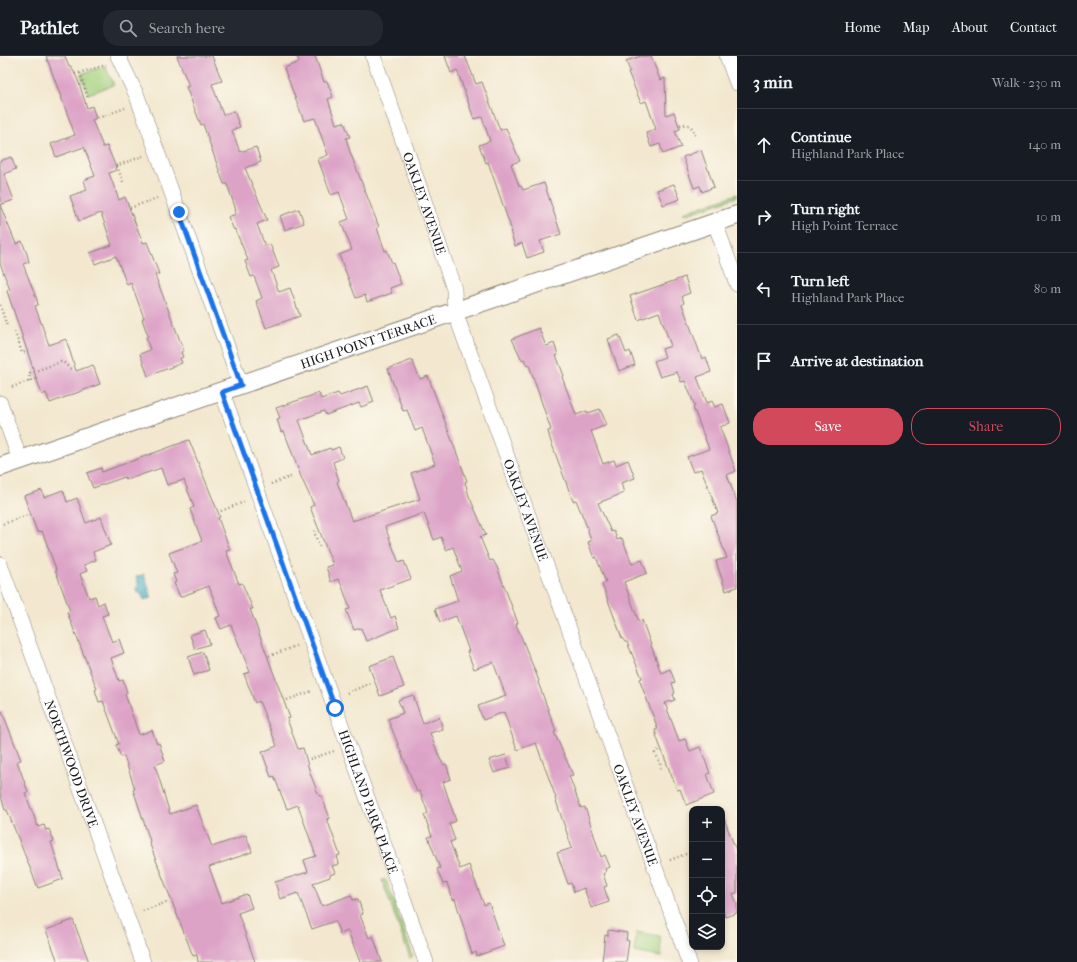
<!DOCTYPE html>
<html lang="en">
<head>
<meta charset="utf-8">
<style>
	:root { --surface:#171b24; --page:#242831; --text:#f1f3f6; --muted:#9ea1a6; --line:#363941; --accent:#d1495b }
	body { margin:0; font-family:"IM FELL French Canon",serif; background:var(--page); color:var(--text) }
	.controls { position:absolute; right:12px; bottom:12px; display:grid; overflow:hidden; border-radius:8px; box-shadow:0 2px 6px #0003 }
	.controls button { width:36px; height:36px; display:grid; place-items:center; padding:0; border:0; border-bottom:1px solid var(--line); background:var(--surface); color:var(--text); font:20px sans-serif }
	.stop { position:absolute; width:12px; height:12px; margin:-9px; border:3px solid #1a73e8; border-radius:50%; background:#fff }
	.stop.end { background:#1a73e8; border-color:#fff; box-shadow:0 1px 4px #0008 }
	.list { margin:0; padding:0; list-style:none }
	h2 { display:flex; justify-content:space-between; align-items:center; height:52px; margin:0; padding:0 16px; font-size:17px }
	h2 small { font-size:13px; font-weight:400; color:var(--muted) }
	.list li { display:grid; grid-template-columns:26px 1fr auto; gap:12px; align-items:center; box-sizing:border-box; height:72px; padding:0 16px; border-top:1px solid var(--line) }
	.list b { display:block; font-size:15px; white-space:nowrap }
	.list p { margin:0; font-size:13px; white-space:nowrap; color:var(--muted) }
	.list em { font-size:13px; font-style:normal; color:var(--muted) }
	.actions { display:flex; gap:8px; padding:12px 16px }
	.actions a { flex:1; padding:9px 0; border:1px solid var(--accent); border-radius:16px; text-align:center; font-size:14px; color:var(--accent) }
	.actions .main { background:var(--accent); color:#fff }
	.icon { flex:none; width:22px; height:22px; fill:none; stroke:currentColor; stroke-width:2; stroke-linecap:round; stroke-linejoin:round }
	.map { position:relative; flex:none; width:737px; height:906px; overflow:hidden }
	header { display:flex; align-items:center; gap:24px; box-sizing:border-box; height:56px; padding:0 20px; background:var(--surface); border-bottom:1px solid var(--line) }
	header strong { font-size:19px }
	nav { display:flex; gap:22px; margin-inline-start:auto; font-size:14px }
	.search { width:280px; height:36px; background:var(--page); display:flex; align-items:center; gap:10px; box-sizing:border-box; padding:0 14px; border-radius:16px; color:var(--muted); font-size:15px }
	main { display:flex }
	aside { flex:1; background:var(--surface) }
	.map>svg:first-child { display:block }
</style>
</head>
<body>
<header>
<strong>Pathlet</strong>
<div class="search"><svg class="icon" aria-label="search" viewBox="0 0 24 24"><circle cx="10" cy="10" r="6"/><path d="M15 15l6 6"/></svg>Search here</div>
<nav><a>Home</a><a>Map</a><a>About</a><a>Contact</a></nav>
</header>
<main>
<div class="map">
<svg width="737" height="906" viewBox="0 0 737 906">
	<rect width="100%" height="100%" fill="#fbf7ec"/>
	<filter id="ink" filterUnits="userSpaceOnUse"><feTurbulence type="fractalNoise" baseFrequency=".025" numOctaves="2"/><feDisplacementMap in="SourceGraphic" scale="8" xChannelSelector="R" yChannelSelector="G"/><feConvolveMatrix kernelMatrix="1 2 1 2 8 2 1 2 1" color-interpolation-filters="sRGB"/></filter>
	<filter id="wash" filterUnits="userSpaceOnUse"><feTurbulence type="fractalNoise" baseFrequency=".012" numOctaves="4" result="noise"/><feDisplacementMap in="SourceGraphic" scale="16" xChannelSelector="R" yChannelSelector="G"/><feGaussianBlur stdDeviation="0.9" result="paint"/><feColorMatrix in="noise" values="0 0 0 0 0 0 0 0 0 0 0 0 0 0 0 0 0 1.4 0 .05"/><feComposite in="paint" operator="in"/></filter>
	<g filter="url(#wash)">
		<rect width="100%" height="100%" fill="#f3e8cf"/>
		<g fill="#a4d27f" stroke="#60774e">
			<polygon points="105,10 114,29 88,38 81,18"/>
			<polygon points="737,138 737,141 685,159 683,157"/>
			<polygon points="382,824 386,824 413,900 410,902"/>
			<polygon points="637,876 660,880 661,901 634,896"/>
		</g>
		<polygon fill="#41acc0" stroke="#2e646e" points="144,518 152,542 144,544 141,536 138,537 136,532 139,530 136,521"/>
		<g id="blocks">
			<g fill="#dda3c7">
				<polygon points="46,0 65,0 69,11 71,10 78,24 87,52 92,50 96,62 92,64 103,91 107,90 115,109 116,114 109,117 119,144 125,141 143,187 147,186 159,218 155,219 184,295 181,296 183,301 180,302 182,307 148,320 140,298 150,294 146,281 148,280 142,263 144,262 131,227 127,229 116,200 95,208 90,197 112,189 101,157 79,165 70,140 87,134 84,124 95,120 84,91 56,101 51,88 75,79"/>
				<polygon points="177,0 212,0 222,25 212,28 223,59 234,55 240,71 232,74 240,96 256,91 261,106 245,112 267,164 257,168 265,190 270,188 279,211 271,214 279,236 290,232 300,260 266,272 256,245 262,242 254,220 251,221 245,205 248,204 235,173 234,174 228,161 236,158 235,151 227,128 224,128 219,114 203,68 201,69 186,31 189,30"/>
				<polygon points="297,0 315,0 324,26 327,25 333,41 328,43 336,68 344,66 350,81 346,82 350,96 379,171 377,172 385,195 387,194 392,207 393,206 401,228 390,232 392,237 367,246 365,239 356,242 339,199 352,194 341,166 349,163 339,136 331,139 318,103 328,99 315,62 304,65 284,12 299,6"/>
				<polygon points="445,0 465,0 476,28 482,26 500,74 506,72 520,105 511,108 519,130 521,130 523,134 544,127 561,178 540,185 544,196 527,202 522,187 515,190 510,175 512,175 488,106 486,107 479,89 490,85 482,61 474,63 457,14 451,17"/>
				<polygon points="641,0 651,0 660,24 665,22 666,59 674,56 680,73 675,75 681,91 663,98 660,88 651,91 646,77 656,73 646,45 641,47 628,16 630,15 626,5"/>
				<polygon points="701,94 714,131 702,136 700,130 694,132 683,101"/>
				<polygon points="11,101 16,113 4,118 14,144 0,149 0,105"/>
				<polygon points="674,128 680,143 663,149 657,134"/>
				<polygon points="0,149 16,188 22,185 27,198 29,206 23,208 37,244 38,249 35,250 49,289 66,283 76,315 93,309 100,328 50,347 46,337 42,339 7,235 10,234 0,207"/>
				<polygon points="299,153 304,167 285,174 280,160"/>
				<polygon points="685,221 690,237 682,240 684,247 682,248 702,303 706,301 711,316 697,321 707,347 712,345 715,351 723,348 730,367 720,371 736,415 727,419 737,446 737,531 726,535 716,505 727,502 711,460 718,457 701,413 693,416 687,401 709,393 693,351 695,350 685,325 681,326 677,316 660,321 654,305 665,301 662,293 671,290 659,256 638,264 630,240"/>
				<polygon points="539,272 545,288 547,290 554,287 558,299 556,299 564,320 562,321 576,359 587,355 588,357 600,353 607,369 591,375 603,408 614,404 616,409 628,404 635,422 621,427 624,437 598,447 611,476 614,475 617,484 622,482 632,508 642,504 647,517 624,526 639,566 642,564 661,617 670,613 675,626 672,627 675,637 673,638 675,644 665,647 679,685 685,683 690,695 700,691 710,717 707,718 714,738 686,749 680,733 677,734 657,682 655,674 658,673 641,628 640,623 642,622 627,586 625,586 622,582 602,528 606,526 596,501 594,502 588,486 591,485 587,471 576,444 573,445 571,440 550,383 548,375 551,374 529,309 527,310 524,303 522,304 512,283"/>
				<polygon points="619,279 626,297 630,295 635,309 619,315 608,283"/>
				<polygon points="412,304 420,323 428,320 467,425 465,426 469,440 486,479 480,481 490,505 493,504 497,511 518,567 516,568 539,625 538,626 556,675 554,676 573,719 569,720 581,752 585,751 601,801 605,799 610,811 605,813 606,816 603,818 607,830 604,831 609,846 591,852 584,832 574,836 571,827 568,828 557,797 572,792 555,742 556,742 536,687 517,694 504,656 483,664 478,650 506,640 493,606 474,613 467,595 469,595 456,560 440,566 435,553 458,545 450,520 462,515 453,491 446,494 441,481 434,484 424,457 385,471 399,507 404,505 411,523 380,534 391,562 395,560 399,572 366,585 361,572 354,574 346,554 350,553 342,530 338,523 331,526 326,511 333,509 310,451 314,449 301,421 284,375 281,376 277,363 280,362 276,352 319,337 321,343 338,337 340,340 368,330 374,346 361,351 359,347 326,359 324,355 299,364 312,399 330,392 331,394 339,391 343,402 333,406 339,425 337,426 352,465 420,443 411,417 435,408 422,372 415,375 407,354 403,355 388,313"/>
				<polygon points="189,384 220,461 218,462 230,494 226,495 239,528 242,527 253,553 250,553 290,662 287,663 298,693 303,692 310,717 319,740 321,739 330,762 327,763 340,799 337,800 339,808 332,810 335,817 330,819 330,821 313,827 322,850 351,839 353,844 358,843 363,858 360,859 369,882 373,880 382,906 360,906 348,875 340,878 335,865 312,873 298,837 280,843 275,826 308,816 304,804 316,800 298,749 287,753 274,720 271,721 262,696 277,690 259,645 255,647 244,618 250,616 231,569 221,573 216,562 220,560 209,530 180,541 174,527 176,526 173,518 177,517 169,497 202,485 190,453 194,451 184,424 167,429 161,412 126,424 125,421 93,432 87,417 101,412 102,416"/>
				<polygon points="42,434 44,441 63,434 67,446 77,442 86,467 101,461 111,489 93,496 96,504 84,509 87,515 80,518 89,542 95,540 98,549 104,546 108,558 102,560 112,586 119,583 124,597 111,602 119,625 123,624 127,637 125,638 139,679 152,674 157,688 159,687 165,705 155,709 170,758 196,749 212,791 246,779 252,796 209,811 222,847 247,838 252,852 238,857 255,906 198,906 197,899 193,900 149,786 150,785 136,742 133,734 135,733 124,700 121,701 116,689 119,688 103,645 99,646 95,634 97,633 67,556 70,555 55,513 56,513 42,475 37,476 24,440"/>
				<polygon points="205,574 210,588 195,593 190,579"/>
				<polygon points="203,596 209,614 194,619 188,601"/>
				<polygon points="393,601 404,631 380,640 369,610"/>
				<polygon points="413,639 423,667 439,661 443,673 430,677 440,703 444,709 446,708 451,723 443,726 456,765 449,768 455,784 450,786 460,813 469,809 484,849 489,847 504,890 477,900 476,896 472,898 455,843 453,844 447,827 443,828 437,813 440,812 428,781 432,780 424,759 428,757 420,735 417,736 388,663 403,657 398,644"/>
				<polygon points="2,655 21,704 17,705 28,736 25,737 38,771 44,769 46,774 49,773 54,785 51,786 63,823 38,832 7,754 5,754 0,737 0,656"/>
				<polygon points="506,699 510,712 494,717 489,704"/>
				<polygon points="722,760 723,760 737,797 737,837 733,838 737,848 737,857 725,861 722,851"/>
				<polygon points="73,864 89,906 58,906 46,874"/>
				<polygon points="608,874 627,877 626,884 629,885 626,906 602,906 605,879 608,880"/>
			</g>
		</g>
	</g>
	<g filter="url(#ink)">
		<use href="#blocks" fill-opacity="0" stroke="#888276" stroke-width="1"/>
		<g fill="none" stroke-linecap="round" stroke-linejoin="round">
			<g stroke="#888276" stroke-width="16">
				<g id="minor">
					<polyline points="118,0 137,40 241,329"/>
					<path id="s1" d="M373,0L418,127L454,233L455,256L689,906"/>
					<polyline points="727,0 737,27"/>
					<polyline points="715,167 737,228"/>
					<path id="s2" d="M222,336L426,906"/>
					<polyline points="0,347 20,404"/>
					<path id="s3" d="M0,508L143,906"/>
				</g>
			</g>
			<g stroke="#888276" stroke-width="20">
				<g id="tertiary">
					<path id="s4" d="M0,411L737,159"/>
				</g>
			</g>
			<g stroke="#888276" stroke-width="2.5" stroke-dasharray="1 3" stroke-linecap="butt">
				<polyline points="80,17 88,42"/>
				<polyline points="75,18 106,9"/>
				<polyline points="98,62 125,52"/>
				<path d="M680,69C691,66 693,73 696,82"/>
				<polyline points="116,110 143,100"/>
				<polyline points="117,110 123,126"/>
				<polyline points="130,152 157,142"/>
				<polyline points="0,249 7,270"/>
				<polyline points="15,276 22,297 28,295"/>
				<polyline points="29,325 30,317 61,306 64,307 72,314"/>
				<polyline points="12,331 37,322"/>
				<polyline points="271,428 293,420"/>
				<polyline points="221,455 244,446"/>
				<polyline points="3,468 30,458"/>
				<polyline points="315,475 314,476 320,492"/>
				<polyline points="269,600 296,590"/>
				<polyline points="347,637 371,627"/>
				<polyline points="287,644 312,635"/>
				<polyline points="658,694 655,697 660,707 661,715"/>
				<polyline points="310,703 334,695"/>
				<polyline points="670,804 691,796"/>
				<polyline points="143,855 167,846"/>
			</g>
			<use href="#minor" stroke="#fff" stroke-width="15"/>
			<use href="#tertiary" stroke="#fff" stroke-width="18"/>
		</g>
	</g>
	<g fill="none" stroke-linecap="round" stroke-linejoin="round" filter="url(#ink)">
		<polyline stroke="#1a73e8" stroke-width="5" points="179,156 241,329 222,336 335,652"/>
	</g>
	<g text-anchor="middle" dominant-baseline="central" stroke-width="3.5" stroke-linejoin="round" paint-order="stroke">
		<g font-size="13" fill="#1c1c1c" stroke="#fbf7ec">
			<text stroke="none"><textPath href="#s1" startOffset="156">OAKLEY AVENUE</textPath></text>
			<text stroke="none"><textPath href="#s4" startOffset="389">HIGH POINT TERRACE</textPath></text>
			<text stroke="none"><textPath href="#s1" startOffset="480">OAKLEY AVENUE</textPath></text>
			<text stroke="none"><textPath href="#s3" startOffset="212">NORTHWOOD DRIVE</textPath></text>
			<text stroke="none"><textPath href="#s2" startOffset="435">HIGHLAND PARK PLACE</textPath></text>
			<text stroke="none"><textPath href="#s1" startOffset="804">OAKLEY AVENUE</textPath></text>
		</g>
	</g>
</svg>
<div class="controls">
<button>+</button>
<button>−</button>
<button><svg class="icon" aria-label="locate" viewBox="0 0 24 24"><circle cx="12" cy="12" r="6"/><path d="M12 2v4M12 18v4M2 12h4M18 12h4"/></svg></button>
<button><svg class="icon" aria-label="layers" viewBox="0 0 24 24"><path d="M12 4l9 5-9 5-9-5zM3 14l9 5 9-5"/></svg></button>
</div>
<div class="stop" style="left:335px;top:652px"></div>
<div class="stop end" style="left:179px;top:156px"></div>
</div>
<aside>
<h2>3 min<small>Walk · 230 m</small></h2>
<ul class="list">
<li><svg class="icon" aria-label="ahead" viewBox="0 0 24 24"><path d="M12 20V5M6 11l6-6 6 6"/></svg><div><b>Continue</b><p>Highland Park Place</p></div><em>140 m</em></li>
<li><svg class="icon" aria-label="right" viewBox="0 0 24 24"><path d="M7 20v-9h11M14 6l5 5-5 5"/></svg><div><b>Turn right</b><p>High Point Terrace</p></div><em>10 m</em></li>
<li><svg class="icon" aria-label="left" viewBox="0 0 24 24"><path d="M17 20v-9H6M10 6l-5 5 5 5"/></svg><div><b>Turn left</b><p>Highland Park Place</p></div><em>80 m</em></li>
<li><svg class="icon" aria-label="arrive" viewBox="0 0 24 24"><path d="M6 21V4h12l-3 4 3 4H6"/></svg><div><b>Arrive at destination</b></div></li>
</ul>
<div class="actions"><a class="main">Save</a><a>Share</a></div>
</aside>
</main>
</body>
</html>
